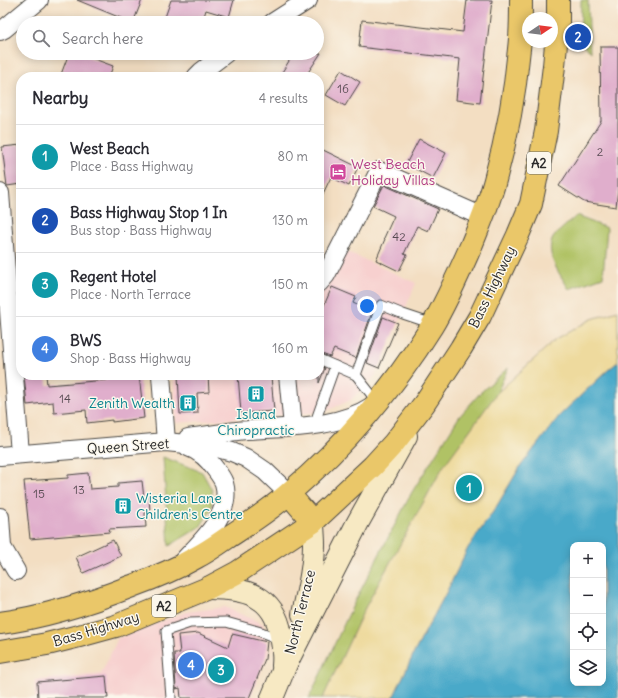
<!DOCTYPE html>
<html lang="en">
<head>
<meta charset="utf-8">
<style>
	:root { --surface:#fff; --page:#f7f7f7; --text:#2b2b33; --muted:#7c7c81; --line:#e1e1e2; --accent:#b45309 }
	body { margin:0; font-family:Delius,sans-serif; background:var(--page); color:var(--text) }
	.controls { position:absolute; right:12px; bottom:12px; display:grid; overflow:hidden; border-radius:8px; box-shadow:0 2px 10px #0003 }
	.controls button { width:36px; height:36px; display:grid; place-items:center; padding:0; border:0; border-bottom:1px solid var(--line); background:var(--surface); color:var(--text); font:20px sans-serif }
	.compass { position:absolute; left:522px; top:12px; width:36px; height:36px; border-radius:50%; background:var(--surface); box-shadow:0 2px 10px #0003; rotate:77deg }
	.you { position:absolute; left:367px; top:306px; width:14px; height:14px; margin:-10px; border:3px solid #fff; border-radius:50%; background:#1a73e8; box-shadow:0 0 0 6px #1a73e833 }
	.badge { display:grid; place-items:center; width:26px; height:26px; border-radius:50%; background:var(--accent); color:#fff; font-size:13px; font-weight:700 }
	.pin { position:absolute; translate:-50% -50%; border:2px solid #fff; box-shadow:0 1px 4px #0006 }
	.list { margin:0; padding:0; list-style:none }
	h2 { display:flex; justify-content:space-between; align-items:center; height:52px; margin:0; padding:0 16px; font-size:17px }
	h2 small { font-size:13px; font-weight:400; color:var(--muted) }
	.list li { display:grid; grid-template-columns:26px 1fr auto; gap:12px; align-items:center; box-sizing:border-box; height:64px; padding:0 16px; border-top:1px solid var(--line) }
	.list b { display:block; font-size:15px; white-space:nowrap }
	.list p { margin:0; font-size:13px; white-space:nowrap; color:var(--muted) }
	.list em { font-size:13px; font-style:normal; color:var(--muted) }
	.icon { flex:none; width:22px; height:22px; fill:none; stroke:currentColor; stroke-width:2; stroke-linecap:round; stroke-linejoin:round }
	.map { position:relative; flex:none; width:618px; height:698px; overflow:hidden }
	.search { position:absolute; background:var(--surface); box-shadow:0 2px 10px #0003; left:16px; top:16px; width:308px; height:44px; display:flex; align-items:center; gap:10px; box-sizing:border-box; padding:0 14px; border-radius:22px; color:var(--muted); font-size:15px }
	.panel { position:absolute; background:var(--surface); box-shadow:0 2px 10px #0003; left:16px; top:72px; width:308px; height:308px; border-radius:16px }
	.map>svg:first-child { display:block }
</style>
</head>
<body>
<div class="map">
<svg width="618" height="698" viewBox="0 0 618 698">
	<rect width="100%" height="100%" fill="#fbf7ec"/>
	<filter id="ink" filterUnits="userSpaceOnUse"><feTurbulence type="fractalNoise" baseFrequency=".025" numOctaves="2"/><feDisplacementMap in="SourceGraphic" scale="8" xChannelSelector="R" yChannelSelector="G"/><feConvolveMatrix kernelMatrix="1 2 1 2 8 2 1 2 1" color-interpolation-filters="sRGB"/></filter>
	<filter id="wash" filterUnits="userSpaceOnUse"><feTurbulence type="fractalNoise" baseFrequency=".012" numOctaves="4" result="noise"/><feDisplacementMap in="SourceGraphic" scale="16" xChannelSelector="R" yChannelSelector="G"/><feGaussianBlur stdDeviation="0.9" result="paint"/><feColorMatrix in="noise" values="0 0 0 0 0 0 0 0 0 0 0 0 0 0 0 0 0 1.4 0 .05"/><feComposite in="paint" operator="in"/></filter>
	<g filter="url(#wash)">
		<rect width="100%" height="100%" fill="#f3dec2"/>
		<g fill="#f7d0cf">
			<polygon points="343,250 416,283 403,314 375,376 351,400 324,412 176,423 173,375 319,375 319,290"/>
			<polygon points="225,607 263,624 269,652 250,698 35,698 34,680 101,674 118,638 186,612"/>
		</g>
		<g fill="#b0c265" stroke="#6e7648">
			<polygon points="581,0 588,0 590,52 580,41"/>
			<path d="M576,216L607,228L603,277L569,289C561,276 544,254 553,238C557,232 570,222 576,216Z"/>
			<polygon points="508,368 497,393 443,467 365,608 323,698 309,698 355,601 412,492 459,417 481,392"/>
			<polygon points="163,457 202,472 212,490 212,509 200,527 169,546"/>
		</g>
		<polygon fill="#eeda9e" stroke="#8c8264" points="618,311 618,362 608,370 560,415 520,467 495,509 468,548 446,593 415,651 393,698 323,698 365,608 443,467 497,393 556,339 592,319"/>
		<path fill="#4aa9c9" stroke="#3a6a7a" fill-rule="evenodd" d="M618,362V698H393L415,651L446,593L468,548L495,509L520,467L560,415L608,370ZM573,545H603V683H573Z"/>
		<g id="blocks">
			<g fill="#e0aecc">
				<polygon points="77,0 142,0 133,23"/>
				<polygon points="171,0 234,0 229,17 206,10 202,23 163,23"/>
				<polygon points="467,0 492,0 480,103 456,100 460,59 359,47 362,20 463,32"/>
				<polygon points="600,47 618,47 618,189 616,207 584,202 559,186 601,121"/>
				<polygon points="69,53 78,53 113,66 109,77 60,77"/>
				<polygon points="294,53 321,53 305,77 279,77"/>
				<polygon points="341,70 360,82 345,106 326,95"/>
				<polygon points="419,139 446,153 433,178 406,164"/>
				<polygon points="21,145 21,184 7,186 2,147"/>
				<polygon points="319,148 358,167 349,186 331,177 319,202"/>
				<polygon points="384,185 438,209 428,231 417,226 404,254 407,255 399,271 376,260 385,239 384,238 394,216 373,206"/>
				<polygon points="332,287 356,297 353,303 372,312 356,358 334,349 330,357 319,353 319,317"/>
				<polygon points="383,317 398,323 379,368 367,363"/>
				<polygon points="319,366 325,368 319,383"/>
				<polygon points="24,375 46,375 47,385 107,380 107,375 139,375 144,418 112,422 112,420 87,423 86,410 54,413 53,402 27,405"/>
				<polygon points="178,375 208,375 209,392 197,393 198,413 180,414"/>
				<polygon points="238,375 254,375 254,377 271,376 274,411 241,413"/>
				<polygon points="88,473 90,489 118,487 118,483 142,481 144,498 149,497 150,512 145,513 146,527 109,529 110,532 30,539 24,481 68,478 68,475"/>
				<polygon points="113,540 121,556 83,573 76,557"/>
				<polygon points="198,633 228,647 232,634 267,642 265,659 249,698 181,698 180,688 176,689 174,653 180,653 178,635"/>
				<polygon points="106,676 108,698 38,698 37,682"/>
			</g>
		</g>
	</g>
	<g filter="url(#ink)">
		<use href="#blocks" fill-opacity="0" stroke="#494642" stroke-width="1"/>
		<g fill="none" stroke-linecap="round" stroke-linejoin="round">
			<g stroke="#494642" stroke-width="11">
				<g id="lane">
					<polyline points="319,359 356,375"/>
					<polyline points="378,403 356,375 381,305 403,314 433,324"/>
					<polyline points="314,425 335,366"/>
					<polyline points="171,698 166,631 190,623 226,622 261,632 279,639"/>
				</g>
			</g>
			<g stroke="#494642" stroke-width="20">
				<g id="street">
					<polyline points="272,23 308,0"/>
					<polyline points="0,31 4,29 39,0"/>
					<polyline points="196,77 201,72 226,53"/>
					<polyline points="0,193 20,454"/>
					<polyline points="319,283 326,275 379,171 483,217"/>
					<polyline points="161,375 166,442"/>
					<polyline points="288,375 293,427"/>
					<path d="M188,438C205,436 221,433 237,431C280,427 336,430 372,406"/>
					<polyline points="0,456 166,442 206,446 221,449 232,452 246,458 265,471 289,494"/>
					<polyline points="0,517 2,547 16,571"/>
					<path d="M183,561C201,541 233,514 224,483C222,478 219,474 216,470C209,460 200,451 188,447"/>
				</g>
			</g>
			<g stroke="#494642" stroke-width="24">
				<g id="secondary">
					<path d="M208,588C244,588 274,594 281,635C283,645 284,655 283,666"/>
					<path d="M303,614C308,591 314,568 314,544C314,537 313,529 313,522"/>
					<polyline points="288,660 357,524 406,436"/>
					<polyline points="272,698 293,647"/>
				</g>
			</g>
			<g stroke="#494642" stroke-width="24">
				<g id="highway">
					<polyline points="289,494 313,522"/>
					<path d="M0,623C46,617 89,603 132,586C154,578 176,569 197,557C207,552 217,545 227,538C248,524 269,511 288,494C344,446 393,389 432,326C447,301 459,273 471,246C480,224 489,203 495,180C507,137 515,93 519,49C521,33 521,16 521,0"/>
					<polyline points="0,652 47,644 79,636 116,626 208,588 238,572 313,522 373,466 394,443 424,404 461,348 480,316 518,235 531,204 546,131 554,66 558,22 558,0"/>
				</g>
			</g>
			<use href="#lane" stroke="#fff" stroke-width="9"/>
			<use href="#street" stroke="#fff" stroke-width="18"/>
			<use href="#secondary" stroke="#f7e9c3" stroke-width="22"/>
			<use href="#highway" stroke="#eac769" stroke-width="22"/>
		</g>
	</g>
	<defs>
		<g id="hotel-square" transform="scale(0.9)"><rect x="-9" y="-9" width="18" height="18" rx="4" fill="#d1479c" stroke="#fbf7ec"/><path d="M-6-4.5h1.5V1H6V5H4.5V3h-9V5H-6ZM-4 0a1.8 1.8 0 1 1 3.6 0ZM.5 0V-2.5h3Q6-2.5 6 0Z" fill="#fff"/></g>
		<g id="building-square" transform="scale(0.9)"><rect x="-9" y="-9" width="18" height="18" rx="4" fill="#0f9aa8" stroke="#fbf7ec"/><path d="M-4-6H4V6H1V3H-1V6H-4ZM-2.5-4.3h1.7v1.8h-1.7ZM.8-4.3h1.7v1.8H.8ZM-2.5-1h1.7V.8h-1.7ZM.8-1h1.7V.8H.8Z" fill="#fff"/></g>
	</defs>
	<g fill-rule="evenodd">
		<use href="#hotel-square" x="338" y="172"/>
		<use href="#building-square" x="256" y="394"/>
		<use href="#building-square" x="188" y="403"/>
		<use href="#building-square" x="123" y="506"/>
	</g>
	<g text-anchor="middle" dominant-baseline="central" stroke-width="3" stroke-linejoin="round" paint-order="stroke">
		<g font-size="12" fill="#584c53">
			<text x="343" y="88">16</text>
			<text x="600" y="151">2</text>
			<text x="399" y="236">42</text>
			<text x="65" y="398">14</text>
			<text x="79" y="489">13</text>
			<text x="39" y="493">15</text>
		</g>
		<g fill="#fbf7ec" stroke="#696865" stroke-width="1">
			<rect x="527" y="152" width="24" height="22" rx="3"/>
			<rect x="152" y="595" width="24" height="22" rx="3"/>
		</g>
		<g font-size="13" font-weight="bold" fill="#2b2b2b">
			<text x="539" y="163">A2</text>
			<text x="164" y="606">A2</text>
		</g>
		<g font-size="14" fill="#b23c85" stroke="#fbf7ec" text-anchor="start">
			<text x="351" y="164">West Beach<tspan x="351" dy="16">Holiday Villas</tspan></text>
		</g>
		<g font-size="14" fill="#2b2b2b" stroke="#fbf7ec">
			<text transform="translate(492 287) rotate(-64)">Bass Highway</text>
			<text transform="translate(128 446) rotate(-4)">Queen Street</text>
			<text transform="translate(300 612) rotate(-76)">North Terrace</text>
			<text transform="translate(96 629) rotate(-17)">Bass Highway</text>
		</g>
		<g font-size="14" fill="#0d838f" stroke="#fbf7ec" text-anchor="end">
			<text x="175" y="403">Zenith Wealth</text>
			<text x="256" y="414" text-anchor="middle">Island<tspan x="256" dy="16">Chiropractic</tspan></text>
			<text x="136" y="498" text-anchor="start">Wisteria Lane<tspan x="136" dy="16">Children's Centre</tspan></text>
		</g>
	</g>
</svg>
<div class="controls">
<button>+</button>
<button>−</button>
<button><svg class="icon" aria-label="locate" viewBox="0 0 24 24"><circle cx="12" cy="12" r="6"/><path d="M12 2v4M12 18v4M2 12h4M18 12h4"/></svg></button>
<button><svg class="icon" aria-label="layers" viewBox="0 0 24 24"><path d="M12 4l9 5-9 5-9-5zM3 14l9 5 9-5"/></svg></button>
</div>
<svg class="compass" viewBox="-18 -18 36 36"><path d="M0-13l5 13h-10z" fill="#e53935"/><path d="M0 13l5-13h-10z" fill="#7c7c81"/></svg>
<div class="you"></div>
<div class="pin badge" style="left:469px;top:488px;background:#0f9aa8">1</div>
<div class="pin badge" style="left:578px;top:37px;background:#1a4fb4">2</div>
<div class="pin badge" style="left:221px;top:670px;background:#0f9aa8">3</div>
<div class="pin badge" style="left:191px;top:665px;background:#3f7fe0">4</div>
<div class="search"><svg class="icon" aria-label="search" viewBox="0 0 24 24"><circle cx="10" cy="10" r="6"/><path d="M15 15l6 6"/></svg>Search here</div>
<section class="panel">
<h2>Nearby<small>4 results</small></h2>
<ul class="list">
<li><span class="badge" style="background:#0f9aa8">1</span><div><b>West Beach</b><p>Place · Bass Highway</p></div><em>80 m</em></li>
<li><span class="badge" style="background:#1a4fb4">2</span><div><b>Bass Highway Stop 1 In</b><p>Bus stop · Bass Highway</p></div><em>130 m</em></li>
<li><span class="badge" style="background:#0f9aa8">3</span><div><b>Regent Hotel</b><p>Place · North Terrace</p></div><em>150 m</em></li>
<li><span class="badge" style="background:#3f7fe0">4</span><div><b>BWS</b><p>Shop · Bass Highway</p></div><em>160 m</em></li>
</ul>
</section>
</div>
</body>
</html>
